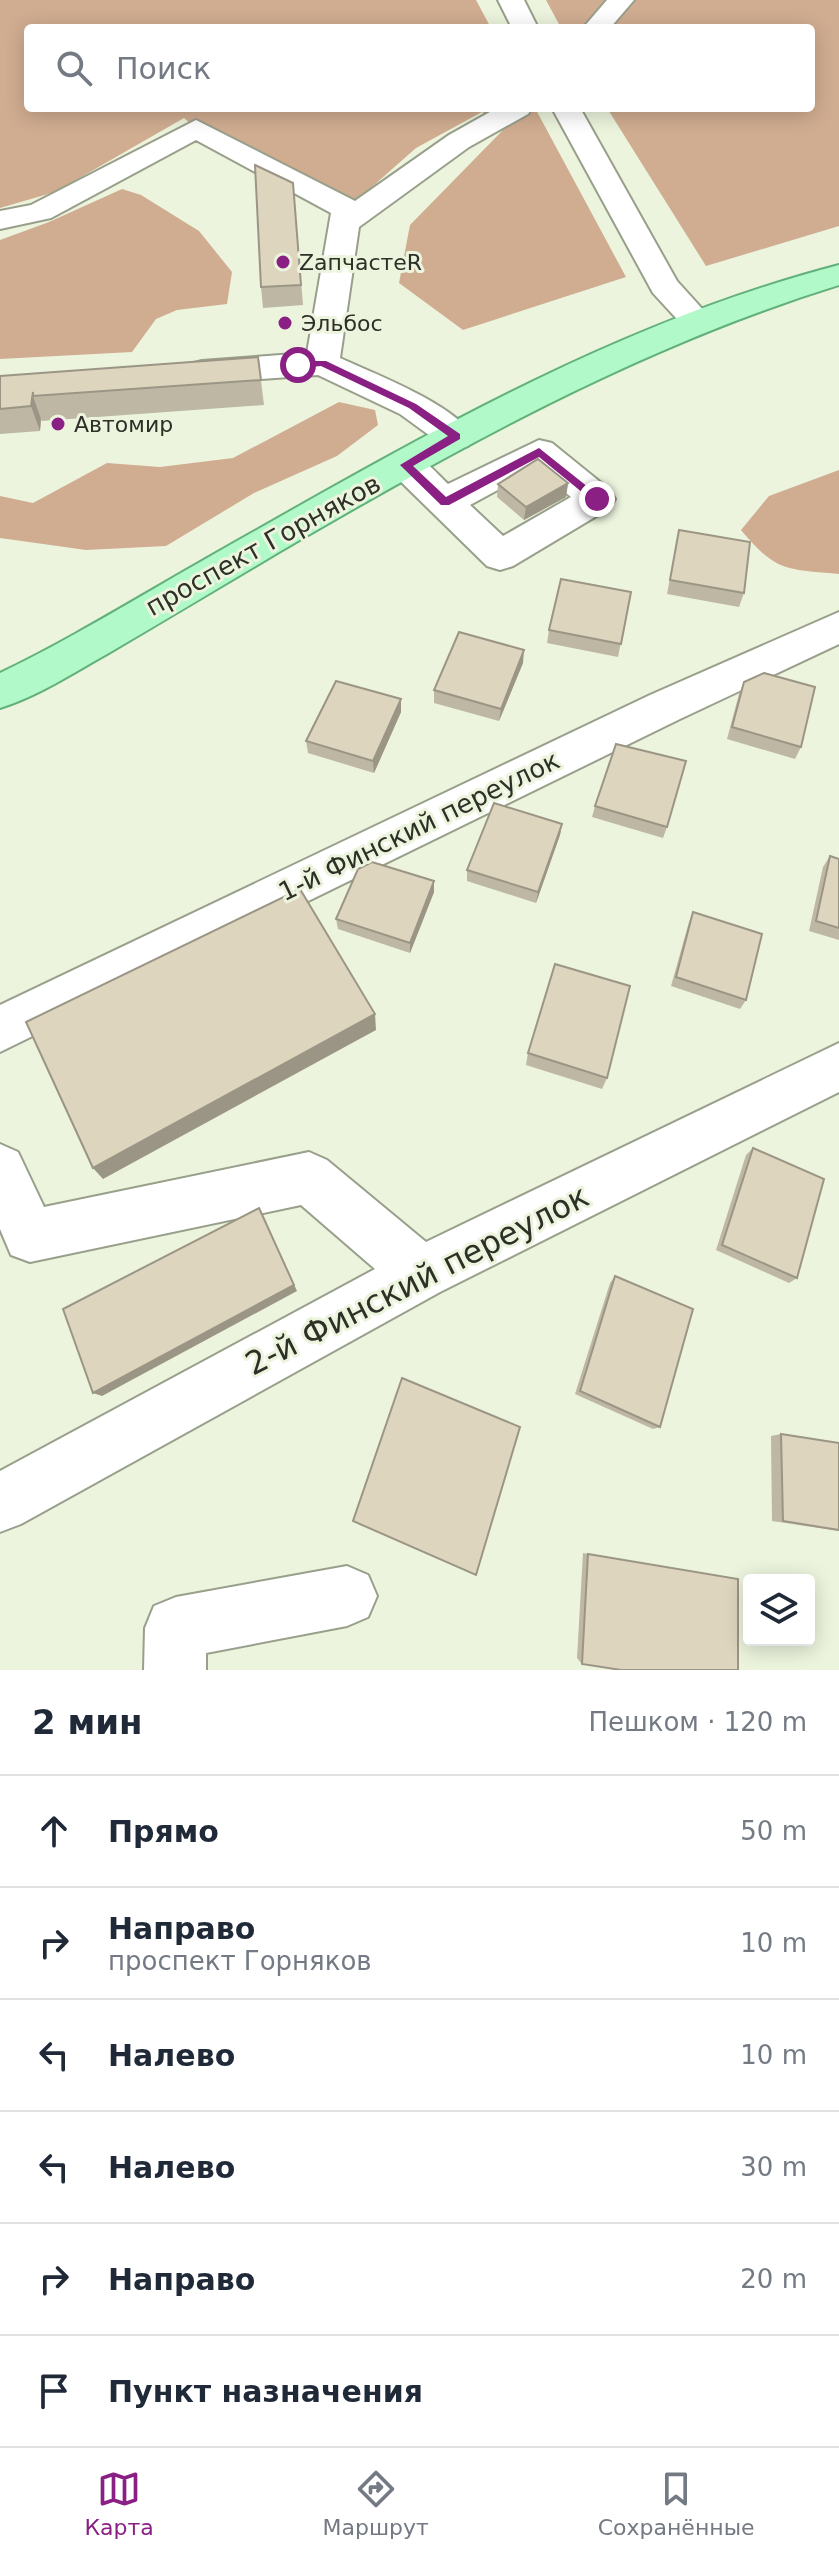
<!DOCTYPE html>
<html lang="ru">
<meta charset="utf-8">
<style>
:root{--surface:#fff;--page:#f2f2f3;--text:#1f2937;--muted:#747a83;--line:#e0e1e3;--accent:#8a1f84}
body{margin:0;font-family:"DejaVu Sans",sans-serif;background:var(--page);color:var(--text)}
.controls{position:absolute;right:24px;bottom:24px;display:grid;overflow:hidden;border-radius:8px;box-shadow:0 4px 20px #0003}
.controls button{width:72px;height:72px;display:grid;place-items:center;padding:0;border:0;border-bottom:2px solid var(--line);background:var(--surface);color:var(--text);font:40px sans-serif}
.stop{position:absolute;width:24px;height:24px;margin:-18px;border:6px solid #8a1f84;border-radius:50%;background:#fff}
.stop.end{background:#8a1f84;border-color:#fff;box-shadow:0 2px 8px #0008}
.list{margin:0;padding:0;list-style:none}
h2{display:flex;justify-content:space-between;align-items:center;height:104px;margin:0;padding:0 32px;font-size:34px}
h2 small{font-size:26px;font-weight:400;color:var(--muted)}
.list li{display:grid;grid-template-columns:52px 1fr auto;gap:24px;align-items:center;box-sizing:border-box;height:112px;padding:0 32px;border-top:2px solid var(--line)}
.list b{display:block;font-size:30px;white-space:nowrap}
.list p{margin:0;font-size:26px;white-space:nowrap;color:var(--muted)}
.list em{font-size:26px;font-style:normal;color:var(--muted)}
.icon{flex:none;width:44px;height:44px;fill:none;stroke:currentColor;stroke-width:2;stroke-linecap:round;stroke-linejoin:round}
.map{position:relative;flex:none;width:839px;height:1670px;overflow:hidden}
.search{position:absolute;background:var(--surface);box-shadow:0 4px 20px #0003;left:24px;right:24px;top:24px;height:88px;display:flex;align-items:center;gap:20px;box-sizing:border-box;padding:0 28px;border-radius:8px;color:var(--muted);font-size:30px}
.sheet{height:776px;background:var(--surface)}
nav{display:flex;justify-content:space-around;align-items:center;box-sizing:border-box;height:112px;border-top:2px solid var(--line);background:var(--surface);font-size:22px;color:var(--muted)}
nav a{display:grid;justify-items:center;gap:4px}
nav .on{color:var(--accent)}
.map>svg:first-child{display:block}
</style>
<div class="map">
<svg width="839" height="1670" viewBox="0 0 839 1670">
<rect width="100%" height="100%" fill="#ecf4dd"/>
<path fill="#d0ad91" d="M0,0H476L491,28H28V108H535L626,277L463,330L399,283L410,225L502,131L482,112L416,148L347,209L216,147L184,118L55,192L0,208Z
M546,0H839V226L706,266L607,108H811V28H561Z
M122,189L141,195L199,231L232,272L227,304L177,310L156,319L132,352L0,359V240L49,222Z
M339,402L375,410L378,425L337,456L254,493L166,546L86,550L0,538V496L33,503L107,463L160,467L233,458Z
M839,470V574C786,569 776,572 741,530L769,496Z"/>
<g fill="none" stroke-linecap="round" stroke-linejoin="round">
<defs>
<path id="minor" d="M498,0H524L538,28H512Z
M607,0H634L610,28H583Z
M497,108H532L528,114L469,147L359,227L340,358C375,374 454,404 474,437L468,446L456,449L444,446L400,414L318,375L202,383L190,380L185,372L190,364L202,361L307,353L331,213L196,140L51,218L0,229V211L31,205L196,120L355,201L449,135Z
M552,108H580L677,281L715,323L711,330L699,334L687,330L653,293Z
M539,440L552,443L610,490L615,499L610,508L513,566L500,570L487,566L393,474L388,465L393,456C419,449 431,468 448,484ZM536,469L571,497L503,536L470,505Z
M839,612V644L680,719L0,1052V1005L650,695Z
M839,1043V1092L440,1292L21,1524L0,1532V1471L375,1269L301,1205L30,1262L11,1255L0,1229V1144L18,1152L44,1207L309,1152L327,1160L426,1242Z
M347,1566L368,1575L377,1596L368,1617L347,1626L206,1653V1670H144L145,1628L154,1606L176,1597Z"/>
<path id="major" d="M839,265V285C639,347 459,447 279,552C222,586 165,620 107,654C73,673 38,696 0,708V673C69,640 135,599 202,561C405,446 611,324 839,265Z"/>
</defs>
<use href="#minor" stroke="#989f8a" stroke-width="4"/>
<use href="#major" stroke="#62b07a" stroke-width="4"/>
<use href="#minor" fill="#fff" fill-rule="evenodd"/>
<use href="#major" fill="#b2f9ca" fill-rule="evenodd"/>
</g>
<path fill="#beb7a3" d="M293,183L303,305L263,308L261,287Z
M258,357L264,405L42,421L41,419L40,431L0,434V376Z
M568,483L566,497L524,520L497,497L498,484Z
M679,530L744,593L739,607L667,594Z
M631,592L618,657L547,643L549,630Z
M523,663L499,721L434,703V690Z
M744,682L801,747L795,759L727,739L739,694Z
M401,712L374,773L308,753L306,741Z
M595,806L667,827L663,838L592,817Z
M562,824L560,835L536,903L467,881V870Z
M830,856L839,859V940L809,931L823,867Z
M434,881V892L410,953L338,929L336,919Z
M693,912L746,1000L740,1009L671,986L689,922Z
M528,1053L607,1078L602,1089L526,1065Z
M753,1148L797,1278L789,1283L716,1250L746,1155Z
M615,1276L660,1427L653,1429L575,1394L610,1283Z
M781,1434L839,1443V1531L772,1521L771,1436Z
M583,1553L728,1577L738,1579L582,1664L577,1658Z"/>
<path fill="#9b9585" d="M33,396L41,419L40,431L31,406Z
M568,483L566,497L524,520L526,507Z
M524,650L523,663L499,721L501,709Z
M401,699V712L374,773L373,761Z
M562,824L560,835L536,903L538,892Z
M434,881V892L410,953V943Z
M375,1014L376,1030L103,1179L93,1168Z
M259,1208L297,1291L102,1396L93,1393Z"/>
<path fill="#ddd5be" stroke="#9b9585" stroke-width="2" d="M255,165L293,183L301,285L261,287Z
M258,357L261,380L33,396V392L31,406L0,409V376Z
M538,459L568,483L526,507L498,484Z
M679,530L750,542L744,593L670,580Z
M561,579L631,592L621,644L549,630Z
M459,632L524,650L501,709L434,690Z
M764,673L815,687L801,747L732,727L744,682Z
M336,681L401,699L373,761L306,741Z
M616,744L686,761L667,827L595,806Z
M494,803L562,824L538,892L467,870Z
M830,856L839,859V928L816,921Z
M372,862L434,881L410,943L336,919L358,869Z
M300,889L375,1014L93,1168L26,1022Z
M693,912L762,934L746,1000L676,977Z
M555,964L630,986L607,1078L528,1053Z
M753,1148L824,1179L797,1278L722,1245Z
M259,1208L294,1285L93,1393L63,1309Z
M615,1276L693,1309L660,1427L580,1391Z
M402,1378L520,1427L476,1575L353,1521Z
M781,1434L839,1443V1530L783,1521Z
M588,1554L738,1579V1670H621L582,1664Z"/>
<path fill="#8a1f84" d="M326,361L416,404L460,434V439L413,466L446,497L539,448L603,499L594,502L539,457L449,505H441L400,465L448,436L409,408L321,366L298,368L293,365L298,361Z"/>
<g fill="#8a1f84" stroke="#ecf4dd" stroke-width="3">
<circle cx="283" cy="262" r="8"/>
<circle cx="285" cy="323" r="8"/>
<circle cx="58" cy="424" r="8"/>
</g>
<g text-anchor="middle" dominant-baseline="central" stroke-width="6" stroke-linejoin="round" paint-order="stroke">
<g font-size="22" fill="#2d3027" stroke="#ecf4dd" text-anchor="start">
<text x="299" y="262">ZапчастеR</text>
<text x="301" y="323">Эльбос</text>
<text x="74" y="424">Автомир</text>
</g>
<g font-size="26" fill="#2d3027" stroke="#ecf4dd">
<text transform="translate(263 545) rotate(-29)">проспект Горняков</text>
<text transform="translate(419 826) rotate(-26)">1-й Финский переулок</text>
</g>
<g font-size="32" fill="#2d3027" stroke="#ecf4dd">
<text transform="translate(417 1280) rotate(-27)">2-й Финский переулок</text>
</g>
</g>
</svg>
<div class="controls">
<button><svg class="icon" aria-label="layers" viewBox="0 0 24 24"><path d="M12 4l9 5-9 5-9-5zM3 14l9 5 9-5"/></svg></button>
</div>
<div class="stop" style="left:298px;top:365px"></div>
<div class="stop end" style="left:597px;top:499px"></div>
<div class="search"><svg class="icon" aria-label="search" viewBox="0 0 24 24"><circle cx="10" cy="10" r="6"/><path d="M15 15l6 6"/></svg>Поиск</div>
</div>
<section class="sheet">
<h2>2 мин<small>Пешком · 120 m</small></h2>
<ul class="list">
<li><svg class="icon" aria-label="ahead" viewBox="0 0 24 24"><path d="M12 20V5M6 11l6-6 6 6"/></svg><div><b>Прямо</b></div><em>50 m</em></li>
<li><svg class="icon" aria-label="right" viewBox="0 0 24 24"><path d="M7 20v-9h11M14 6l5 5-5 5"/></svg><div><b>Направо</b><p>проспект Горняков</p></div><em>10 m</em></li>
<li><svg class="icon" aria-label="left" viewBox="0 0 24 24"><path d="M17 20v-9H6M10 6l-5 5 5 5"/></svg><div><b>Налево</b></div><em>10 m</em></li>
<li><svg class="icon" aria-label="left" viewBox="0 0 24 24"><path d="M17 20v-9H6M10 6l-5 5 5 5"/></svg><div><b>Налево</b></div><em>30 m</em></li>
<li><svg class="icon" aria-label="right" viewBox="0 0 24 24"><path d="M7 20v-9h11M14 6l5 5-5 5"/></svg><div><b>Направо</b></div><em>20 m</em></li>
<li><svg class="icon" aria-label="arrive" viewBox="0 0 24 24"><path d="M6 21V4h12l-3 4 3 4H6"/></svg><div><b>Пункт назначения</b></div></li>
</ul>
</section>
<nav>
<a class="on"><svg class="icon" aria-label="map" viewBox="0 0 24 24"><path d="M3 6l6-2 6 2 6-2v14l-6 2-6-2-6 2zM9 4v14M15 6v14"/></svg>Карта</a>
<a><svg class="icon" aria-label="directions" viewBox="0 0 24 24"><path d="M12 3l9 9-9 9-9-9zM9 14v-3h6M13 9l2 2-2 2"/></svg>Маршрут</a>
<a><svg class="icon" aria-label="saved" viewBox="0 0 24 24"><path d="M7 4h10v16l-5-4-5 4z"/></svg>Сохранённые</a>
</nav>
